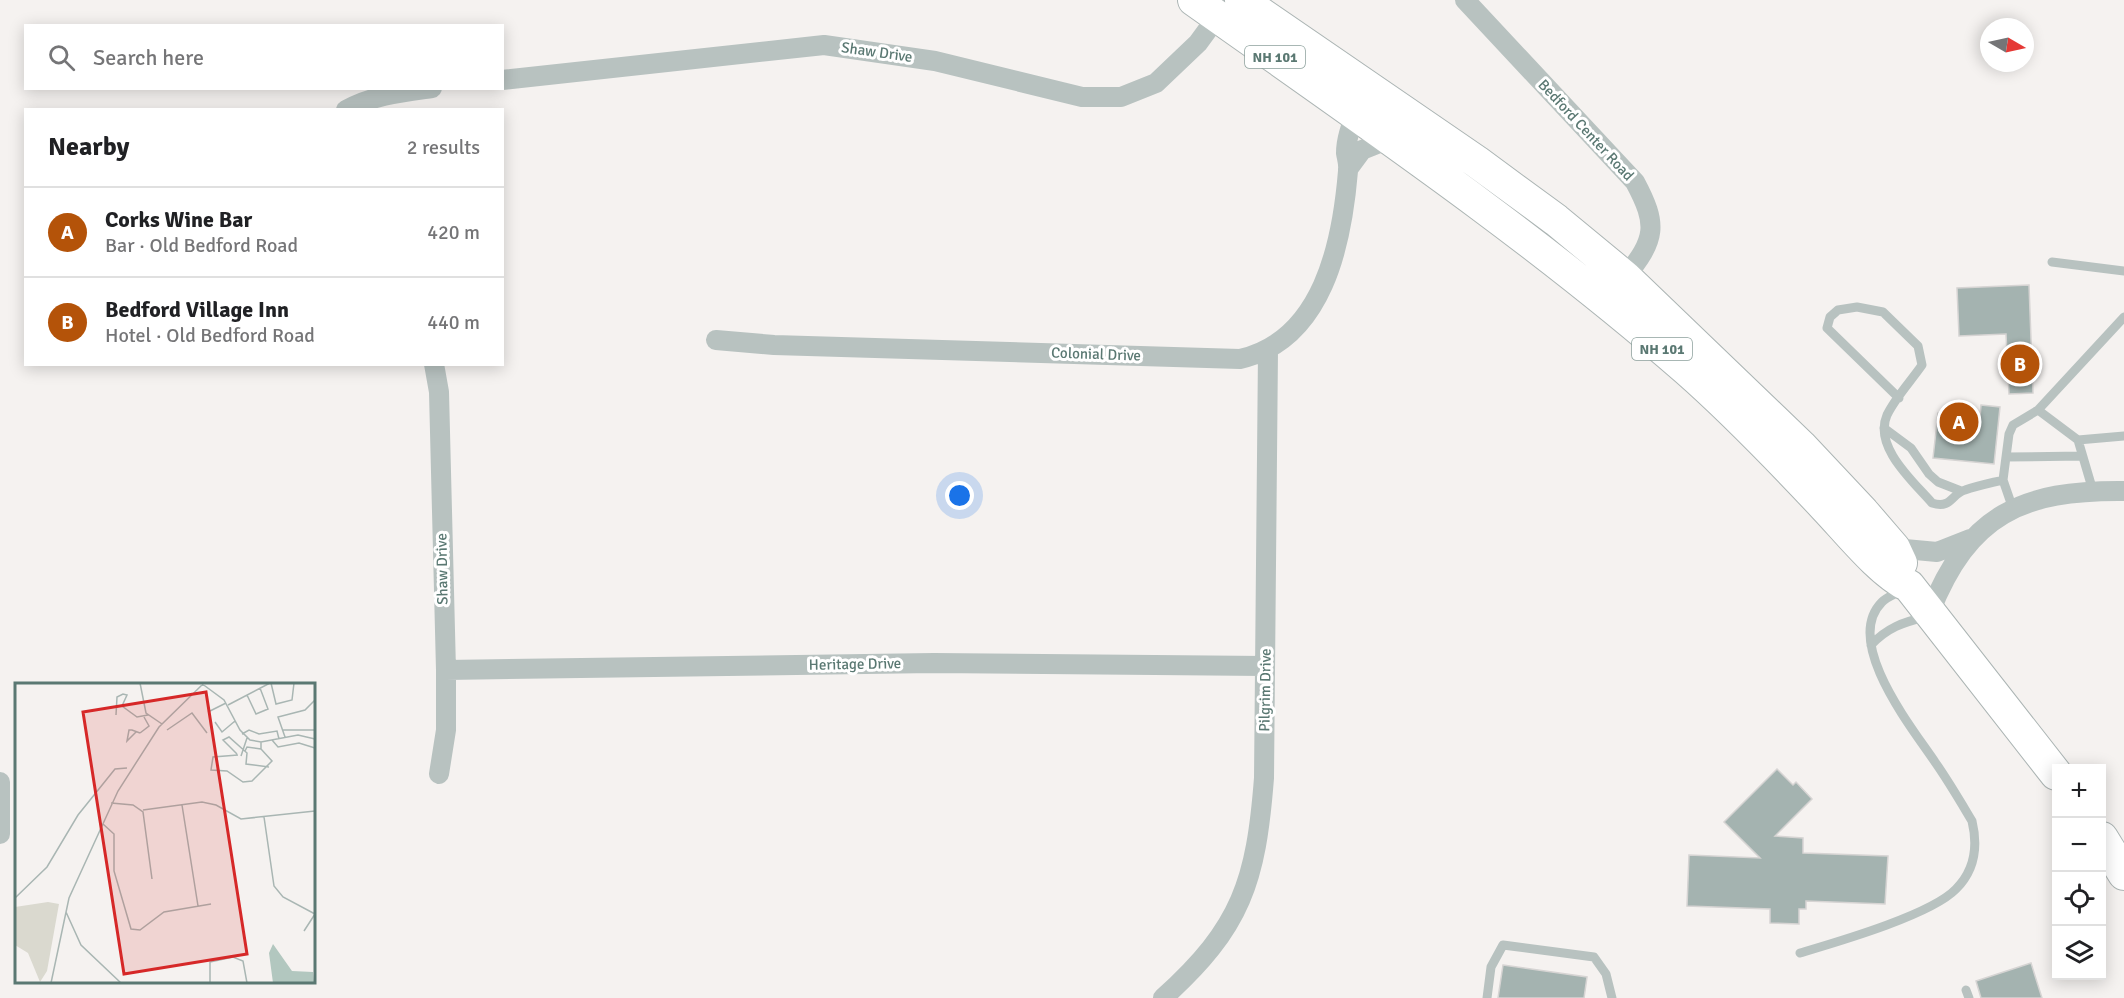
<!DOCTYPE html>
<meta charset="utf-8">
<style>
:root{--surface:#fff;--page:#f2f2f2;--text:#202124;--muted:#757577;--line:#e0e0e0;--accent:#b45309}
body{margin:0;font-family:Signika,sans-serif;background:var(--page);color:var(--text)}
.controls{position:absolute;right:18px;bottom:18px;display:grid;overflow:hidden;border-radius:0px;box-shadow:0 3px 15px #0003}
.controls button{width:54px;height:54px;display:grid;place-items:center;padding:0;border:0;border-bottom:2px solid var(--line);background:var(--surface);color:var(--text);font:30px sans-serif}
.compass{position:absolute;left:1980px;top:18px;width:54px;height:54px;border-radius:50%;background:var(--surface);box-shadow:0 3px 15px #0003;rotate:99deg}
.you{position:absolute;left:960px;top:496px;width:21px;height:21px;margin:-15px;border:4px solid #fff;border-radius:50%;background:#1a73e8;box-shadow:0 0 0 9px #1a73e833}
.badge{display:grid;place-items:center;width:39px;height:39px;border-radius:50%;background:var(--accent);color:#fff;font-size:20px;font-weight:700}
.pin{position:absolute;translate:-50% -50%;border:3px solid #fff;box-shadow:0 2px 6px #0006}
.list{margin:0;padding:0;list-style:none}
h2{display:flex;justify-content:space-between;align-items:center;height:78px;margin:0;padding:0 24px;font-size:26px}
h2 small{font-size:20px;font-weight:400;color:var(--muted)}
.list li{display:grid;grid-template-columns:39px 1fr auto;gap:18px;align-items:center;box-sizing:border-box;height:90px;padding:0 24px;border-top:2px solid var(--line)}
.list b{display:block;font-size:22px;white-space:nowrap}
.list p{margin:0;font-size:20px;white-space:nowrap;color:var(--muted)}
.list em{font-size:20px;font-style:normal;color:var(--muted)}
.icon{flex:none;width:33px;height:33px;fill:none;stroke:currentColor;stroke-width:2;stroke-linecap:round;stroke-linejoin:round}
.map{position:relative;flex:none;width:2124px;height:998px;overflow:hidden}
.search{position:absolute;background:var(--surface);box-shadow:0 3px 15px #0003;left:24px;top:24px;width:480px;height:66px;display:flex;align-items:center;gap:15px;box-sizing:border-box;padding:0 21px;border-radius:0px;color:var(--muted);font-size:22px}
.panel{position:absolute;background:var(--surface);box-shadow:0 3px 15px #0003;left:24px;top:108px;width:480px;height:258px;border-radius:0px}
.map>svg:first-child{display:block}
</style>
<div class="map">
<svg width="2124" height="998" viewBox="0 0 2124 998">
<rect width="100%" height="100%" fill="#f5f2f0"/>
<path fill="#a4b3b0" stroke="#d6d4d3" stroke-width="1.5" d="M2029,285L2033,393L2009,394L2006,334L1959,336L1957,288Z
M1981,405L2000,407L1994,464L1933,458L1938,413L1980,418Z
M1777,769L1793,785L1796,782L1812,799L1775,836L1803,838V853L1888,856L1885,904L1806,901V909H1799V924L1770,923V909L1687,906L1689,855L1760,858L1724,822Z
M2031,963L2042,998H1981L1976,981Z
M1503,965L1587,977L1584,998H1498Z"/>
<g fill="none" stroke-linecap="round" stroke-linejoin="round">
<defs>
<path id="trunk" d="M1194,0C1362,119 1531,234 1686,369C1735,412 1780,459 1825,507C1847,530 1881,573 1909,586L2056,774
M1241,0L1477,162L1556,220L1625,277L1801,446L1863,512L1894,548L1901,563
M2102,838L2124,874"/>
</defs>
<use href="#trunk" stroke="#acb5b4" stroke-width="34"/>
<path stroke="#b8c2c0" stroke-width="9" d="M2052,262L2124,271
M1899,398L1827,328L1830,317L1838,310L1857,307L1883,312L1918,346L1922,365C1911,381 1895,398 1887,415C1873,447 1914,482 1932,503C1952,509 1951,494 1965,490C1977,486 1991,483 2003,480
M2038,410L2078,440L2093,491
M1884,428L1911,448L1929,474L1938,482L1961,491
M2078,440L2124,436
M2006,457L2082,456
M2013,509L2003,480L2009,434L2013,425L2038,410L2124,317
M1871,645C1887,628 1903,622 1926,617
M1800,953C1837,942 1931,915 1956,889C1975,870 1978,846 1972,821C1960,801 1949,782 1935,762C1913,729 1842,642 1882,602C1887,597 1896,594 1902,590
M1966,990L1969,998
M1487,998L1491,967L1503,945L1594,957L1606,974L1612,998"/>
<path stroke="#b8c2c0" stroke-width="20" d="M1465,0L1635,182C1658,225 1656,239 1625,277
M502,80L824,45L935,61L1082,97H1121L1156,83L1198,43L1217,17
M346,110C373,95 403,92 432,88
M1348,169L1362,150L1392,138
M716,340L774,345L1240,359C1323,340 1342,244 1348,171C1349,165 1347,159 1346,153C1346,139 1351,126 1356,113L1365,112
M434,364L439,392L446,670V730L439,774
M1894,548L1937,552L1970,539
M1930,612C1969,514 2022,490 2124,491
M446,670L934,663L1265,666
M0,782V834
M1163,998C1242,927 1256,881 1264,778L1268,350"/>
<use href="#trunk" stroke="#fff" stroke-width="32"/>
</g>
<g text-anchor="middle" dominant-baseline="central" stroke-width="6" stroke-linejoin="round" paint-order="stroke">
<g fill="#fff" stroke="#8ca09c" stroke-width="1.5">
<rect x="1245" y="46" width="60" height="22" rx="4.5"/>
<rect x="1632" y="338" width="60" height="22" rx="4.5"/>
</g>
<g font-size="14" font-weight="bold" fill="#5a7872">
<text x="1275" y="57">NH 101</text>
<text x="1662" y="349">NH 101</text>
</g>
<g font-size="15" fill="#5a7872" stroke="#fff">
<text transform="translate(877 52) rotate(8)">Shaw Drive</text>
<text transform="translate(1586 130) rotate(47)">Bedford Center Road</text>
<text transform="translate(1096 354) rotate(2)">Colonial Drive</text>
<text transform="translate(442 569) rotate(-91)">Shaw Drive</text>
<text transform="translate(855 664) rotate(-1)">Heritage Drive</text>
<text transform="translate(1265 690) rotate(-89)">Pilgrim Drive</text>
</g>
</g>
<g transform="translate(15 683)">
<rect width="300" height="300" fill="#f5f2f0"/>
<path d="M33,219L44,221L32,288L25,299L13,270L0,262V224Z" fill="#dad9cf"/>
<path d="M258,261L277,288L298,289L299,300H258L254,270Z" fill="#b2c7bf"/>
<path fill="none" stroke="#a9b6b3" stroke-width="1.5" d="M125,0L131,30L147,41M186,0L209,17L225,47L235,57L246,59L283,52L300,56M256,0L261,21L277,17L279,0M232,12L241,31L253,26L245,5M213,22L255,0M193,29L211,20M101,32L102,14L108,11L112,12L107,23L122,34L133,32M200,39L207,49L220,38M152,47L177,30L192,50M267,47H300M121,49L112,58L114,47H117L125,50M125,50L134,43L129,34M227,51L234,47L244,51L262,48L264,56M270,54L263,34L290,27L300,17M257,57L263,64L284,60L300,65M230,68L232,64L246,66M222,71L208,57L214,54L232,70L231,81L254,84M223,72L198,74L196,87L212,88L228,99L237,98L257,78L246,66V59M226,73L232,55M96,120L118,122L128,129L137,196M167,122L183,223M128,127L187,119L201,122L226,136L300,128M249,134L259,203L268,214L300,231M88,141L99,151V188L116,246L125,247L149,229L196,221M0,215L32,184L63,132L100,86L112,85M51,229L66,262L106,300M289,248L300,231M36,300L54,215L103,108L144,44L189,0M195,300V279L218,274L228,278L232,300"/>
<path fill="#d62828" fill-opacity="0.15" stroke="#d62828" stroke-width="3" d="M191,9L232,271L109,291L68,29Z"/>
<rect width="300" height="300" fill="none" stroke="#5a7872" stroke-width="3"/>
</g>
</svg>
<div class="controls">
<button>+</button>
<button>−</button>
<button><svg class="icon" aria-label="locate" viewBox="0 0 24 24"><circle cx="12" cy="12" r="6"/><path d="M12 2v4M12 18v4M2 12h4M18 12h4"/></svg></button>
<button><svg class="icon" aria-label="layers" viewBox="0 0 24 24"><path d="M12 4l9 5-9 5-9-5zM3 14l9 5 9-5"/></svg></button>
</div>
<svg class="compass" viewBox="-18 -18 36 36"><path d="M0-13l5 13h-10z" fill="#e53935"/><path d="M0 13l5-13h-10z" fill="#757577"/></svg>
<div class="you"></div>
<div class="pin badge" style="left:1959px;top:422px">A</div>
<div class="pin badge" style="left:2020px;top:364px">B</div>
<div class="search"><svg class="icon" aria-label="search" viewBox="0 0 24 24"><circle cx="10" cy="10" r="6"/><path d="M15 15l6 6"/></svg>Search here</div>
<section class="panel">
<h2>Nearby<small>2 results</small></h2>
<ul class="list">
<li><span class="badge">A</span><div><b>Corks Wine Bar</b><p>Bar · Old Bedford Road</p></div><em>420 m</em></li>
<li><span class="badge">B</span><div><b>Bedford Village Inn</b><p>Hotel · Old Bedford Road</p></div><em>440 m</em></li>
</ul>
</section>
</div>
